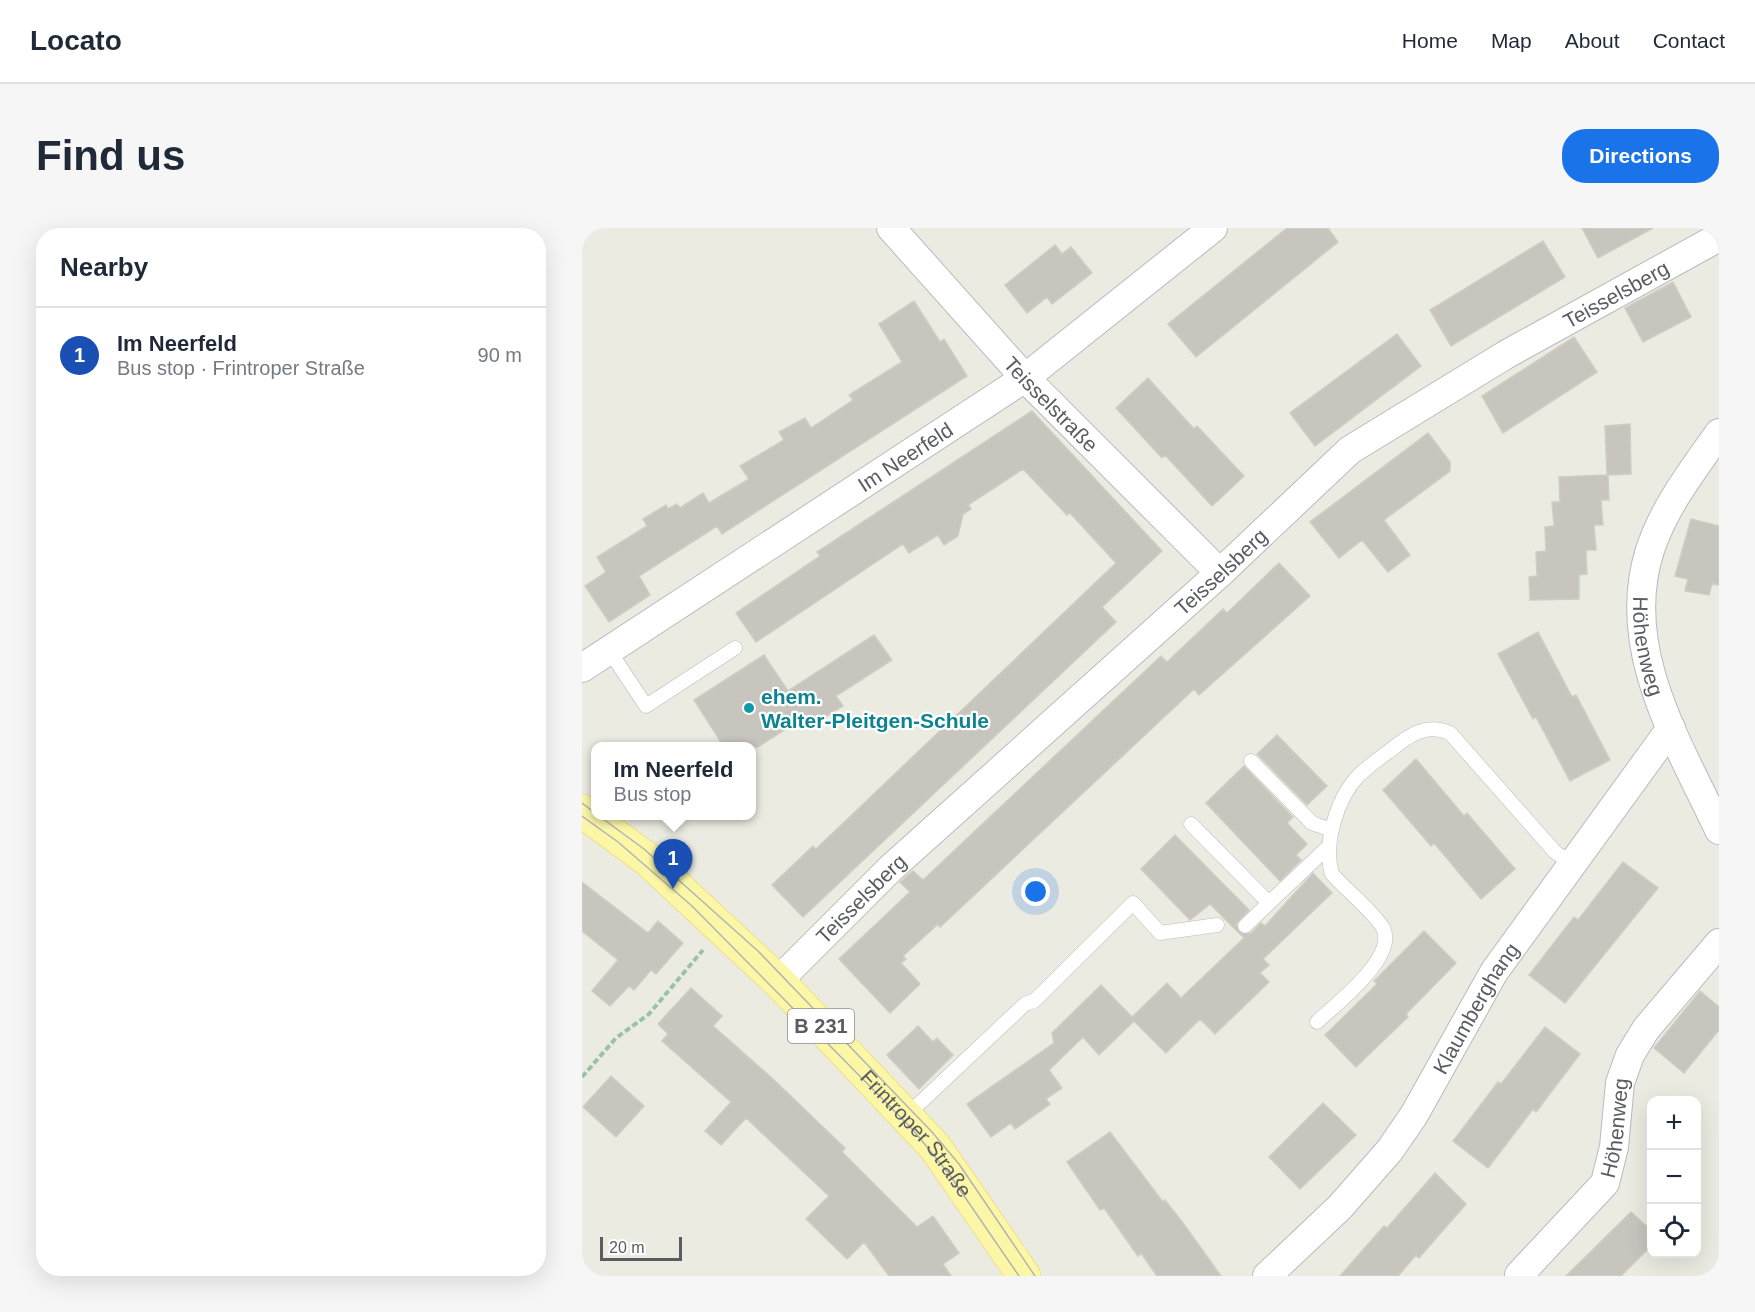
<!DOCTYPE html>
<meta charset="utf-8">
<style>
:root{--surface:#fff;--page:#f6f6f7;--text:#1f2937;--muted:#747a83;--line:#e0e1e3;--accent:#1a73e8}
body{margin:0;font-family:Helvetica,sans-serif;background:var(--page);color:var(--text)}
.controls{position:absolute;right:18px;bottom:18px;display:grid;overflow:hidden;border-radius:12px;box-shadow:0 6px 24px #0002}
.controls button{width:54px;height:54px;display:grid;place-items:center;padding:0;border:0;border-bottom:2px solid var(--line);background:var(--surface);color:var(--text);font:30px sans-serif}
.scale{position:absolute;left:18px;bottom:15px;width:82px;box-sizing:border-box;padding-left:6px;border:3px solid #5a5c62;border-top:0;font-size:16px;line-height:21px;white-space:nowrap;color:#5a5c62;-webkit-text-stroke:4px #fff;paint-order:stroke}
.you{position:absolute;left:454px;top:664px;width:21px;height:21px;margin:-15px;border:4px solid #fff;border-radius:50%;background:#1a73e8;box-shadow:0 0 0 9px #1a73e833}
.badge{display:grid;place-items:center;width:39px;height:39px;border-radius:50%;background:var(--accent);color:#fff;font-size:20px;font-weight:700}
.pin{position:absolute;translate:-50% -50px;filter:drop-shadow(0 2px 3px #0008)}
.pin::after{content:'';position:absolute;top:32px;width:21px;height:18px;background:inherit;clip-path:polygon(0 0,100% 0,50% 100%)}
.popup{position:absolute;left:9px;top:514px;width:165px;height:78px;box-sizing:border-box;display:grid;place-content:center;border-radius:12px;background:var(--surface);filter:drop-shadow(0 2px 4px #0005);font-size:20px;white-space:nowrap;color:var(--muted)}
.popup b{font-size:22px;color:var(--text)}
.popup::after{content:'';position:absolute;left:50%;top:100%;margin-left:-12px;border:12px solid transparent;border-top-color:var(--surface)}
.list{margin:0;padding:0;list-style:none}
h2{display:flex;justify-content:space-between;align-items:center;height:78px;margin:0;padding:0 24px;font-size:26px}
h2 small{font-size:20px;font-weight:400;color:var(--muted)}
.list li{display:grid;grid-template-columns:39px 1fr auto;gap:18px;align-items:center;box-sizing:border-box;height:96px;padding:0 24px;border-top:2px solid var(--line)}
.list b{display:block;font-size:22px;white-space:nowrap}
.list p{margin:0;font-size:20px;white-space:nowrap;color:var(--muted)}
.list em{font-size:20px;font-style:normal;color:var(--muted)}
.icon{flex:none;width:33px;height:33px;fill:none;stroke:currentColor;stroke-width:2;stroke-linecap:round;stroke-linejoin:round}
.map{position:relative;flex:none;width:1137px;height:1048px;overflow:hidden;border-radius:24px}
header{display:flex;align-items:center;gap:36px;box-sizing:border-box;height:84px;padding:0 30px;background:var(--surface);border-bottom:2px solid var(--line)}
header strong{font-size:28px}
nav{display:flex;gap:33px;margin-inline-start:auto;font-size:21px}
.intro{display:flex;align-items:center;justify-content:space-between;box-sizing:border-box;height:144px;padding:0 36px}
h1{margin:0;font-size:42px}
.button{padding:15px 27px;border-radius:24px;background:var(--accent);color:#fff;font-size:21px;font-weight:700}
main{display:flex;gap:36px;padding:0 36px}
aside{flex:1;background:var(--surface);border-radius:24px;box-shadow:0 6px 24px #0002}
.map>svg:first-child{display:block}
</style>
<header>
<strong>Locato</strong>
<nav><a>Home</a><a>Map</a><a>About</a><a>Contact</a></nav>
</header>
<div class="intro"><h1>Find us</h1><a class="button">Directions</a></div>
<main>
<aside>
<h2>Nearby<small></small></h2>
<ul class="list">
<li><span class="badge" style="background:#1a4fb4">1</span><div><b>Im Neerfeld</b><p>Bus stop · Frintroper Straße</p></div><em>90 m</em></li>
</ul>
</aside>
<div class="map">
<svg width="1137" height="1048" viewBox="0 0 1137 1048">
<rect width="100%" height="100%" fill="#ecebe1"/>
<path fill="#c8c5bf" stroke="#d0cdc0" stroke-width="1.5" d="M705,0H746L756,14L614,129L586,96Z
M1000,0H1071L1016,30Z
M961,13L983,49L869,118L848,82Z
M473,17L480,26L489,19L510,45L470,76L465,69L445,85L423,57Z
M1091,54L1109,89L1061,114L1043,80Z
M332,73L358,114L362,111L385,148L140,306L135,298L57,348L68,367L27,394L3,358L24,344L15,329L65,298L61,291L84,277L86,281L95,276L98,280L121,265L127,275L167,251L158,238L202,212L197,204L223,190L229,200L271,172L267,167L320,134L297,96Z
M815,106L839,138L733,218L708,185Z
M992,109L1015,144L921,205L900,168Z
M566,150L612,201L615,198L662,248L630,278L583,227L580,230L534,180Z
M450,183L580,323L520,379L534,394L221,689L190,657L231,618L234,621L534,335L488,285L485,287L441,241L386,277L389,281L381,286L376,308L362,317L356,307L327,325L321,316L174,414L154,385L238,328L235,324Z
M1048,196L1049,246L1026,247L1027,272H1019L1021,297H1012L1014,322H1004L1005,346L997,347V371L948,372L947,349L955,348L954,324L964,323L963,299L972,298L970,274H978L977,249L1025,247L1023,198Z
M846,205L868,234V243L802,292L828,327L806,344L780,312L757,330L728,294Z
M1109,291L1137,298V357L1130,356L1127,367L1103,363L1106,351L1093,348Z
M697,335L728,368L617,467L612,461L358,699L356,696L321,728L324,731L319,735L338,756L308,785L257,731L328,664L318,654L331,643L341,652L579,428L585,434L641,381L645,385Z
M956,404L990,469L994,467L1028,532L988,553L954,489L951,491L916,426Z
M292,407L310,432L254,468L261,478L227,499L221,490L176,519H142L112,472L182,427L206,463Z
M695,507L745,558L725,577L675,526Z
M834,531L882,588L885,585L933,641L899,671L852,615L849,618L801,562Z
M662,538L711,589L705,595L725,616L714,627L719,632L698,653L624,575Z
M593,607L667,682L654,696L660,706L669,705L679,695L683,698L731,645L750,665L681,731L687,737L678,745L687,754L633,806L618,791L584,825L552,793L517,827L501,809L467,842L480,860L464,871L468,876L433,901L429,895L409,909L385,876L472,815L470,805L519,757L550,789L585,755L599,770L662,710L628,676L608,692L559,641Z
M1041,634L1076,660L983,775L947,747L992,689L996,692Z
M0,654L66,705L76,693L101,715L74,746L69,742L52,762L47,758L28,778L10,763L36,732L0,703Z
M842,703L874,735L824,786L826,789L774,839L743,807L795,756L792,753Z
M109,760L140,788L131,798L191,851L263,920L260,924L335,999L351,988L377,1025L361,1036L369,1048H307L282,1014L265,1031L224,991L247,968L164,890L139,917L123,903L149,874L80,813L86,806L76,796Z
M1118,763L1137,779V802L1102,845L1072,820Z
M336,798L351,814L355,810L371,827L337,861L305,827Z
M963,799L998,826L954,884L951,881L906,940L871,913L916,854L919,856Z
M29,848L62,878L34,909L1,879Z
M741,875L774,907L718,961L687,929Z
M528,904L581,974L583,972L601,995L639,1048H575L559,1025L556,1028L522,980L518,982L485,934Z
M853,945L884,976L837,1030L834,1027L816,1048H758L802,998L805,1000Z
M1049,984L1070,1003V1017L1039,1048H984Z"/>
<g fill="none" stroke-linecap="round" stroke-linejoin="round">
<defs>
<path id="service" d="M27,422L64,478L153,420
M669,533L730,595L749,602
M609,596L687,675
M663,698L747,618
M735,794C754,776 816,729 801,700C791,683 764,662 750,646C741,616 755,570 777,547C786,539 796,531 806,524C825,509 842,494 868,505L973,624L992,637
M324,888L443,776L452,773L551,675L578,705L635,697"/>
<g id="minor">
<path id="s1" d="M309,0L443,150L638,345"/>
<path id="s2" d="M1137,205C1111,242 1082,279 1068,322C1036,421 1097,516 1137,602"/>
<path id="s3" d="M0,440L443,150L631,0"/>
<path id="s4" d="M196,753L309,640L638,345L768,222L925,126L1137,9"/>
<path id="s5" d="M937,1047L1023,955L1032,919L1038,855L1048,827L1064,801L1137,715"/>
<path id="s6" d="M685,1048L758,979L808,922L832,887L912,744L1089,500"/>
</g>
<g id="primary">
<path id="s7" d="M0,583L65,631L196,753L353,919L442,1048"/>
</g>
</defs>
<use href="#service" stroke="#b9bac0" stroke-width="15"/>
<use href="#minor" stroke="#b9bac0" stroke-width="30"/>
<use href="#primary" stroke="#ebd35c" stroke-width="34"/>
<path stroke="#98c3a9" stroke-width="4" stroke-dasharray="6 3" stroke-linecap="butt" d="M0,849L34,810L67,786L121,722"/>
<use href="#service" stroke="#fff" stroke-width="14"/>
<use href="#minor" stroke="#fff" stroke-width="28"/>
<use href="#primary" stroke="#fbf7a7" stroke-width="33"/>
<path stroke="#b2b3b3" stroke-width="1.5" d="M0,575L13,585
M0,588L36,614L110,678L332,903L367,946L437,1048
M17,588L62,621L177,724L350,904L377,936L453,1048"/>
</g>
<circle fill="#0f9aa8" stroke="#fff" stroke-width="2" cx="167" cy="480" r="6"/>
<g text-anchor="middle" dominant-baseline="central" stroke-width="4.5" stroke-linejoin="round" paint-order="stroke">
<rect fill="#fff" stroke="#8c8d91" stroke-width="1.5" x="206" y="781" width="66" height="34" rx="4.5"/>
<g font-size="20" font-weight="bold" fill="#5a5c62">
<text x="239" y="798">B 231</text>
</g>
<g font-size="21" fill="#5a5c62" stroke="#fff">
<text stroke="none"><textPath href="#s4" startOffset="1089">Teisselsberg</textPath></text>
<text stroke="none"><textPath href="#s1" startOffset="238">Teisselstraße</textPath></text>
<text stroke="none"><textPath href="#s3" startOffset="386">Im Neerfeld</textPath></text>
<text stroke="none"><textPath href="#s4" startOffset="603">Teisselsberg</textPath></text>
<text stroke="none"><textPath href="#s2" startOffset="234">Höhenweg</textPath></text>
<text stroke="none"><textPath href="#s4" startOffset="117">Teisselsberg</textPath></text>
<text stroke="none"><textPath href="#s6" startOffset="342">Klaumberghang</textPath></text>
<text stroke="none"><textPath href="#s5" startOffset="182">Höhenweg</textPath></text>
<text stroke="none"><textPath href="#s7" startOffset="466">Frintroper Straße</textPath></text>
</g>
<g font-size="21" font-weight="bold" fill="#0d838f" stroke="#fff" text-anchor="start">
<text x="179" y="468">ehem.<tspan x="179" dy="24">Walter-Pleitgen-Schule</tspan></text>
</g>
</g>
</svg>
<div class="controls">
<button>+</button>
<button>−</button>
<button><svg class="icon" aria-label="locate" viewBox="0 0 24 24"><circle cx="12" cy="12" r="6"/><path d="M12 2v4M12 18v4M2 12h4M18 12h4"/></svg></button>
</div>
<div class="scale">20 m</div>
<div class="you"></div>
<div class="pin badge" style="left:91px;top:661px;background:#1a4fb4">1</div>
<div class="popup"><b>Im Neerfeld</b>Bus stop</div>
</div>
</main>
